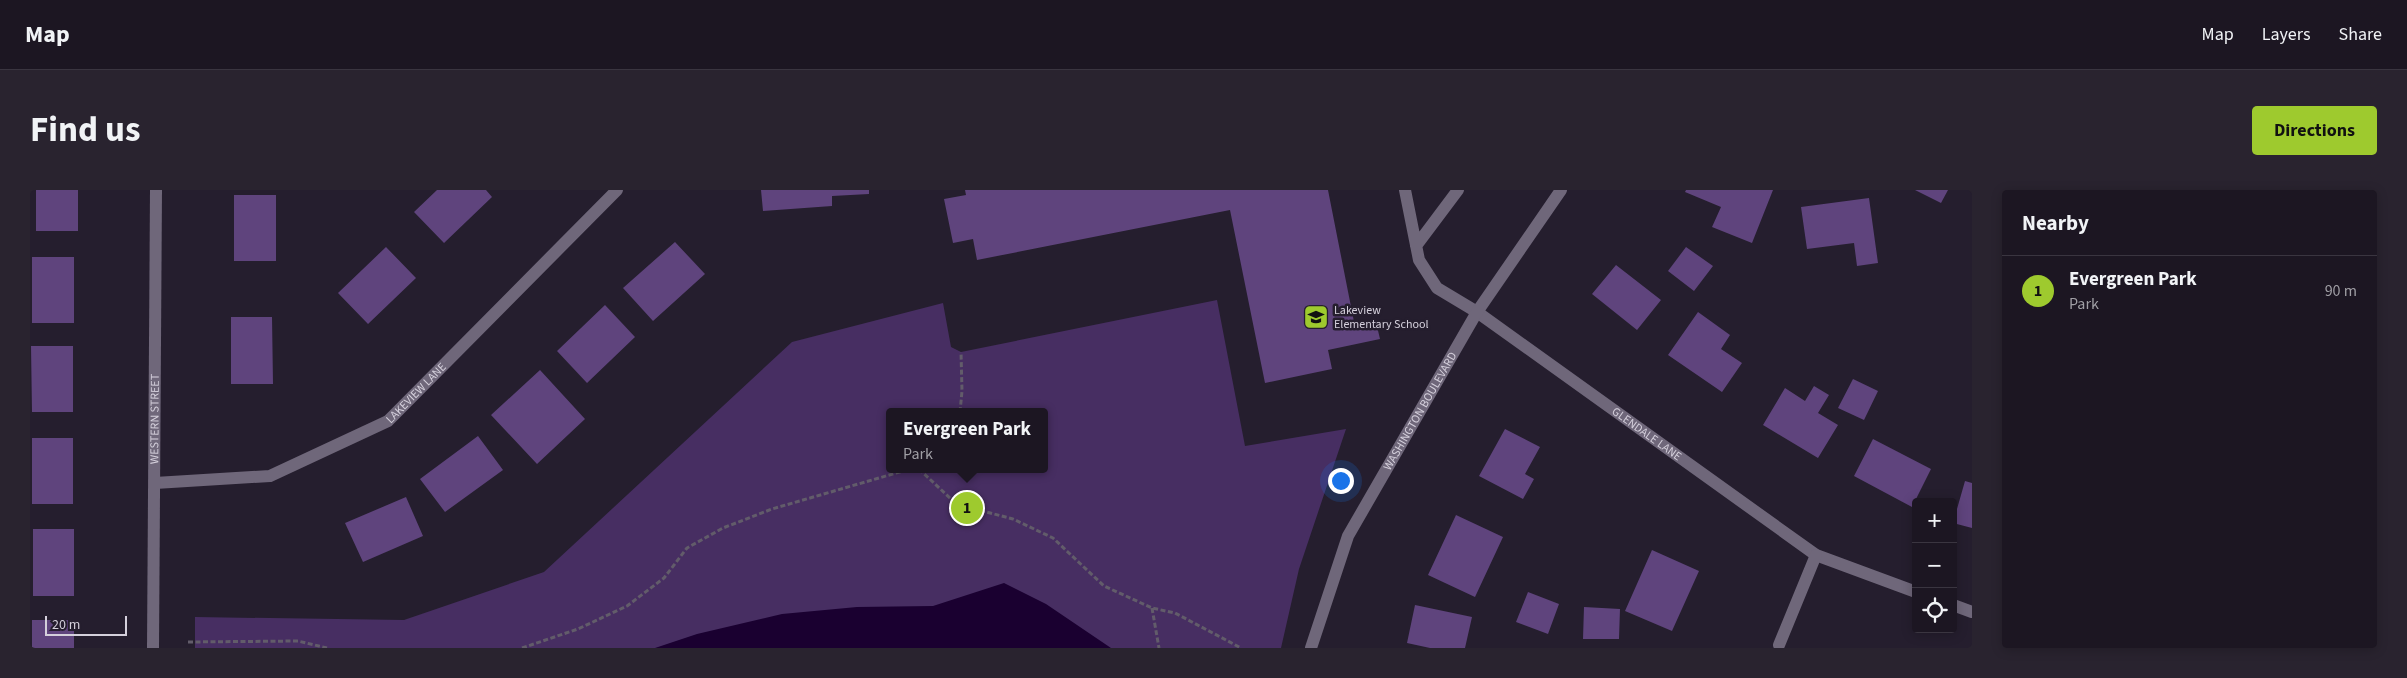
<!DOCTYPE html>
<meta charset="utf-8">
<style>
:root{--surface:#1c1622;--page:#29232f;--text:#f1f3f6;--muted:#a09fa5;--line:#3a3540;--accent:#9eca2e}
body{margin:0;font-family:"Source Sans 3",sans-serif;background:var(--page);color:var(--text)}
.controls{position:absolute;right:15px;bottom:15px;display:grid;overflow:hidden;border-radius:5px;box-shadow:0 2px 12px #0003}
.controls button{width:45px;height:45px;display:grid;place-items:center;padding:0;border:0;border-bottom:1px solid var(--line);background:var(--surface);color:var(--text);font:25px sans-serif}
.scale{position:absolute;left:15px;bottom:12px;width:82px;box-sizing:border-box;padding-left:5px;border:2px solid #d5d0dc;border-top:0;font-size:14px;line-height:18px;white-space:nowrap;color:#d5d0dc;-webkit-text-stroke:4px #251e2e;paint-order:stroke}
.you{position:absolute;left:1310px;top:290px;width:18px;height:18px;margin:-12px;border:4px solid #fff;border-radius:50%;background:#1a73e8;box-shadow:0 0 0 8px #1a73e833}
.badge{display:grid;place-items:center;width:32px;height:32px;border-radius:50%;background:var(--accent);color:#111;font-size:16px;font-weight:700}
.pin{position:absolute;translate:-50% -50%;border:2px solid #fff;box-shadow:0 1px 5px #0006}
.popup{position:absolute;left:856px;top:218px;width:162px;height:65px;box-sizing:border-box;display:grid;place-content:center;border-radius:5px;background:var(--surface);filter:drop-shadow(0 1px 4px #0005);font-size:16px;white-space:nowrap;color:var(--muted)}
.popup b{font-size:19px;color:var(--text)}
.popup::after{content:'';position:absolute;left:50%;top:100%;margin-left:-10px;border:10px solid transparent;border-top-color:var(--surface)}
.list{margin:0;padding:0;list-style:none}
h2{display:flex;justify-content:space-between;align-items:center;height:65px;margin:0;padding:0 20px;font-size:21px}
h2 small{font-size:16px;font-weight:400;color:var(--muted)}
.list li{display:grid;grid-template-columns:32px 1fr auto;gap:15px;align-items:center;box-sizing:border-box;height:70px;padding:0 20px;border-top:1px solid var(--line)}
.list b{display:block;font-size:19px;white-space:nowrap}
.list p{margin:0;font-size:16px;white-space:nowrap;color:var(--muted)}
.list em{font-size:16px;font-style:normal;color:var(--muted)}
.icon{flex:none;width:28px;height:28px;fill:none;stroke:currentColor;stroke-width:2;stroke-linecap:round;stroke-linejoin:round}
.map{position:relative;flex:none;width:1942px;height:458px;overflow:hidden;border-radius:5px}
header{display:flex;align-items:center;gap:30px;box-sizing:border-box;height:70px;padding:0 25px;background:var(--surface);border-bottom:1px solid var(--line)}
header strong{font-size:24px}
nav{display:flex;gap:28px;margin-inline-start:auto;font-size:18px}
.intro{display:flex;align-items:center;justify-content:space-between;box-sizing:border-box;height:120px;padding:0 30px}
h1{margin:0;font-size:35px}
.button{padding:12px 22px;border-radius:5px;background:var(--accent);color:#111;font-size:18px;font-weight:700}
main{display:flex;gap:30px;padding:0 30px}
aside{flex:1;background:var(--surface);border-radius:5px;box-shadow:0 2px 12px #0003}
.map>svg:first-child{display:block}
</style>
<header>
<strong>Map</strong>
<nav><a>Map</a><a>Layers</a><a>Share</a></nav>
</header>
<div class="intro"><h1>Find us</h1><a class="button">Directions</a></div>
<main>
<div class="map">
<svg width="1942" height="458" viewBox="0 0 1942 458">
<rect width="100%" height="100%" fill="#251e2e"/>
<path fill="#472e62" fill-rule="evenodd" d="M1187,110L1215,256L1316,239L1269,379L1251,458H165V427L374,430L514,382L762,152L913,113L921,157L931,162ZM860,222H1014V279H860Z"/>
<path fill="#1a0030" d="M974,393L1016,414L1081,458H625L667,444L752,424L827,417L903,416Z"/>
<path fill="#5f447d" d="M6,0H48V41H6Z
M407,0H456L462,7L414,53L384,22Z
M731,0H839V4L802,6V16L733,21Z
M935,0H1298L1325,137L1346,132L1350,149L1298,160L1302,179L1235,193L1200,20L947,70L943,49L923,53L914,9L936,5Z
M1656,0H1743L1722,53L1682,37L1691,17L1655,2Z
M1885,0H1918L1911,13Z
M204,5H246V71H204Z
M1839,8L1848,73L1827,76L1824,53L1777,59L1771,17Z
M645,52L675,84L623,131L593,98Z
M356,57L386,88L338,134L308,103Z
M1656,57L1683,76L1664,101L1638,81Z
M2,67H44V133H2Z
M1586,75L1631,110L1607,140L1562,104Z
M575,115L605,147L557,193L527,161Z
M1668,122L1700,145L1691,159L1712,173L1692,202L1638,165Z
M201,127H242L243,194H201Z
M1,156H43V222H2Z
M510,180L555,229L507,274L461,225Z
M1823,189L1848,201L1834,230L1808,218Z
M1784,196L1799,205L1788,223L1808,235L1788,268L1733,235L1755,198L1775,211Z
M1475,239L1510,257L1495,284L1504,289L1493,309L1449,286Z
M448,246L473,280L415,322L390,289Z
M2,248H43V314H2Z
M1843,249L1901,279L1882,317L1824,286Z
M1935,291L1942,293V338L1923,333Z
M376,307L393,346L333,372L315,333Z
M1426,325L1473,347L1445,407L1398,385Z
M3,339H44V406H3Z
M1622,360L1669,381L1642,441L1595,421Z
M1498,402L1529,414L1518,444L1486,432Z
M1385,415L1442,427L1435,458H1400L1377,453Z
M1554,417L1590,419L1589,449H1553Z
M2,430H44V458H2Z"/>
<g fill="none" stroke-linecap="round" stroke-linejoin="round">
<path stroke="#625c6a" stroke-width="3" stroke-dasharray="5 2.5" stroke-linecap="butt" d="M930,222L932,201L931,162
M889,279L921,309L945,319L983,329L1023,348L1074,396L1122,418L1145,423L1211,458
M1122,418L1129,458
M158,452L268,451L297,458
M492,458L548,439L597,416L634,388L657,358L693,338L742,319L880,279"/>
<path stroke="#6f677a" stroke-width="12" d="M1375,0L1389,70L1407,98L1447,122
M1386,56L1428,0"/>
<g stroke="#6f677a" stroke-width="12">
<path id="s1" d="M1447,122L1786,365L1886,402"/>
<path id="s2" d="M125,293L240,286L358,231L587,0"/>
<path d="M1923,415L1942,422"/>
<path d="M1749,455L1786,365"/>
<path id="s3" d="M123,458L126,0"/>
<path id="s4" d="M1281,458L1318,346L1447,122L1531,0"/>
</g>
</g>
<defs>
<symbol id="school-square" viewBox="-11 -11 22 22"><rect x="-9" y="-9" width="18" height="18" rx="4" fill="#9eca2e" stroke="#251e2e"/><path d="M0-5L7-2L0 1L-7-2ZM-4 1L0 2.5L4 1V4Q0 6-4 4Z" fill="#111"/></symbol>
</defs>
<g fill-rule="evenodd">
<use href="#school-square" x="1272" y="113" width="28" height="28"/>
</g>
<g text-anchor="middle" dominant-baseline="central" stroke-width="5" stroke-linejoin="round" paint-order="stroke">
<g font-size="12" fill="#d5d0dc" stroke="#251e2e" text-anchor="start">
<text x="1304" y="120">Lakeview<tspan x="1304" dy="14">Elementary School</tspan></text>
</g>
<g font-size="12" fill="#d5d0dc" stroke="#251e2e">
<text stroke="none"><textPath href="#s2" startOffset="285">LAKEVIEW LANE</textPath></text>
<text stroke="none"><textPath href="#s4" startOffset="262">WASHINGTON BOULEVARD</textPath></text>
<text stroke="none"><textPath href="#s3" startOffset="229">WESTERN STREET</textPath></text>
<text stroke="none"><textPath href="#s1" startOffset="209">GLENDALE LANE</textPath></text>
</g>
</g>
</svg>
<div class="controls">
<button>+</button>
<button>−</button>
<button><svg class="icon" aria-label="locate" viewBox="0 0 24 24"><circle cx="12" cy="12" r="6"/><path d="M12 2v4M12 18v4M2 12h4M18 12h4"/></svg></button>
</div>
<div class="scale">20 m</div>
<div class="you"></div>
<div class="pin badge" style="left:937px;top:318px">1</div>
<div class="popup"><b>Evergreen Park</b>Park</div>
</div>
<aside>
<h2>Nearby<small></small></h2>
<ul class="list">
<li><span class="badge">1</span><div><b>Evergreen Park</b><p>Park</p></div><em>90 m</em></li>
</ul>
</aside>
</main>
